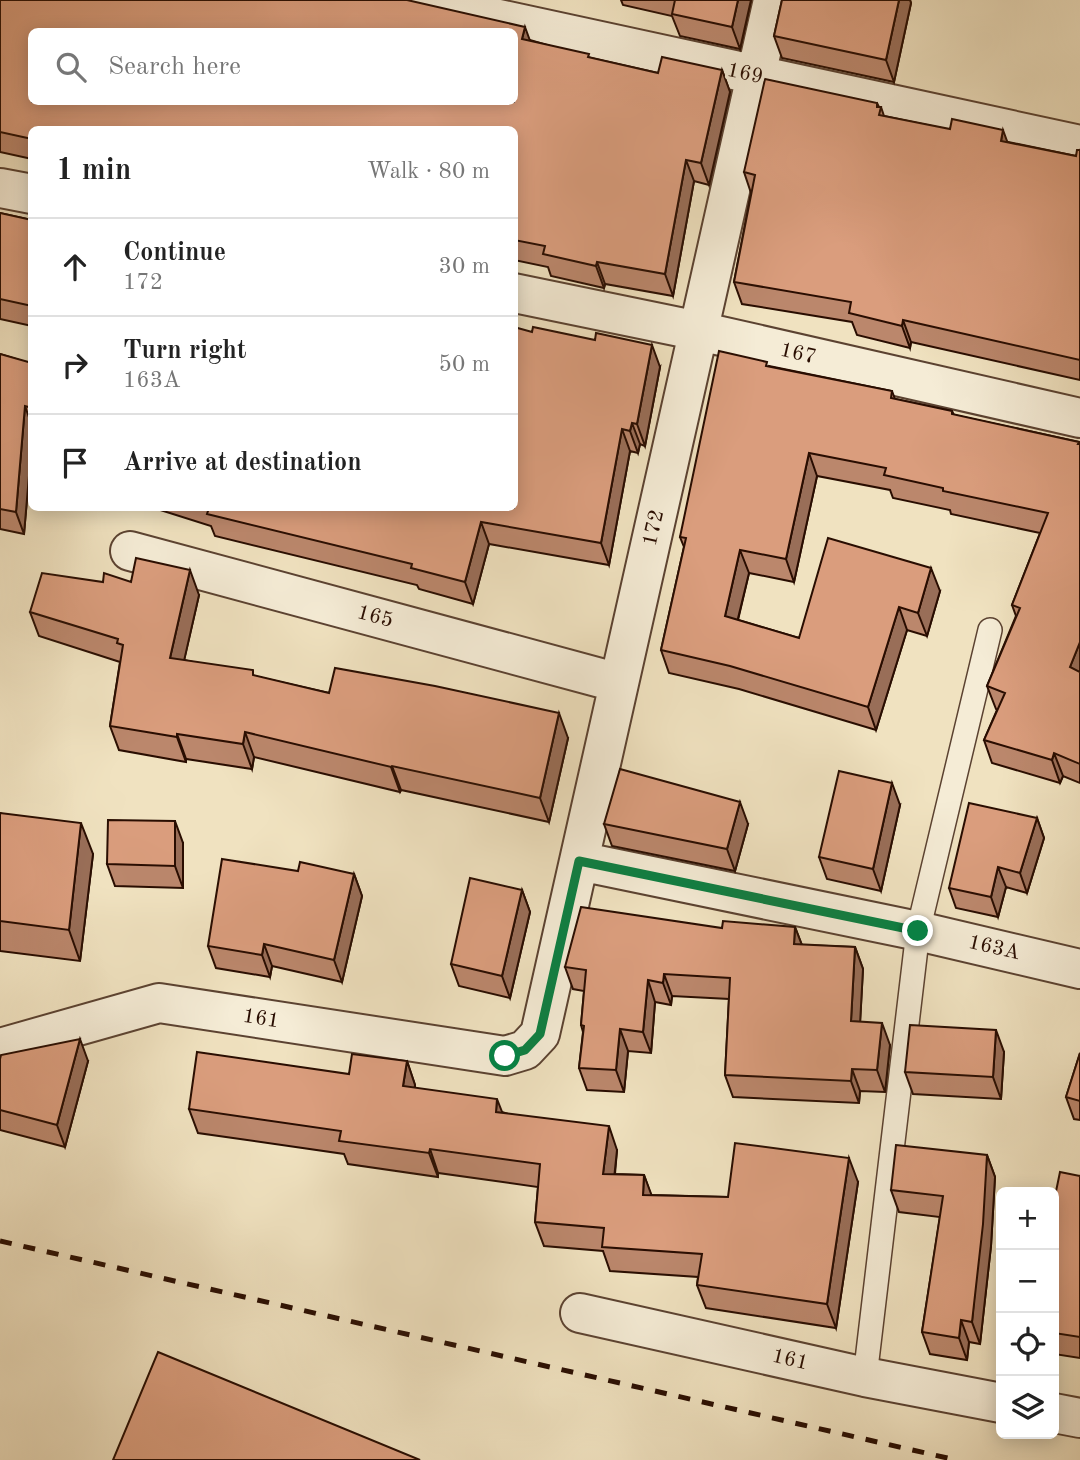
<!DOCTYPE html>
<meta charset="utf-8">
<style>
:root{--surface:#fff;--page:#f6f6f6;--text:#222;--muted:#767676;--line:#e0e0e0}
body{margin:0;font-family:"Old Standard TT",serif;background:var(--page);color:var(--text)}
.controls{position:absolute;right:21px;bottom:21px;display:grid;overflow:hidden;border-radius:10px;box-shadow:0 4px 18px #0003}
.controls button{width:63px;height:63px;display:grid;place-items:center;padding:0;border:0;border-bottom:2px solid var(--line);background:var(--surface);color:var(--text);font:35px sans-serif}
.stop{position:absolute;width:21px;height:21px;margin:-16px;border:5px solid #0b8043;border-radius:50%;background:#fff}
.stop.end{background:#0b8043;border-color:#fff;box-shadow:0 2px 7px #0008}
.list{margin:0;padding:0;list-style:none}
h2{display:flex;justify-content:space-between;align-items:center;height:91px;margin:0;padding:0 28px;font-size:30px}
h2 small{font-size:23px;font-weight:400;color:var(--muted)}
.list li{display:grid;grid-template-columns:46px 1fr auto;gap:21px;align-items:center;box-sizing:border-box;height:98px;padding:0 28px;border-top:2px solid var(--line)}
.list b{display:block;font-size:26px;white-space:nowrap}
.list p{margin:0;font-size:23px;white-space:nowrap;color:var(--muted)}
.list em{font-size:23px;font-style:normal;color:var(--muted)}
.icon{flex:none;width:38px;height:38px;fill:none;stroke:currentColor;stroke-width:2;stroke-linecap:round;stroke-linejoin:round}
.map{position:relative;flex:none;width:1080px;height:1460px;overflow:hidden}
.search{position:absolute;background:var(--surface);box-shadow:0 4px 18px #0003;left:28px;top:28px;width:490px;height:77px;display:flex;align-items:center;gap:18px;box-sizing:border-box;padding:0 24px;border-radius:10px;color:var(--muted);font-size:26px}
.panel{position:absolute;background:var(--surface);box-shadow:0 4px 18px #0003;left:28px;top:126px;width:490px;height:385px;border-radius:10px}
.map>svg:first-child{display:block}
</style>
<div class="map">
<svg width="1080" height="1460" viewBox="0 0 1080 1460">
<rect width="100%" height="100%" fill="#f0e2c0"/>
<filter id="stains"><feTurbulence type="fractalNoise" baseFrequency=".00286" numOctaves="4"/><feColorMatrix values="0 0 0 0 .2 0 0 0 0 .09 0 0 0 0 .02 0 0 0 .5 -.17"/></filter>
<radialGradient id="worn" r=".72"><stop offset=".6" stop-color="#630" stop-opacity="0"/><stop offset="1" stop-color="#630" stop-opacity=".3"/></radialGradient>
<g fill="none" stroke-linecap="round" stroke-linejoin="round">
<defs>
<path id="lane" d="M865,1377L918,931L990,630"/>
<path id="street" d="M411,0L1080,145
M0,188L32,194
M514,293L699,331L1080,418
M130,551L619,683
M579,861L918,931L1080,969
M0,1048L159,1003L505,1056L525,1050L540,1034L773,0
M580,1313L865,1377L1001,1403
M1054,1413L1080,1418"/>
</defs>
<use href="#lane" stroke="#5b4231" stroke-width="26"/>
<use href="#street" stroke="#5b4231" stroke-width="42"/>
<use href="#lane" stroke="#f5ecd6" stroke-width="23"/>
<use href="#street" stroke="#f5ecd6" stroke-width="38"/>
<path stroke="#290d01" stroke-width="5" stroke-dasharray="12 12" stroke-linecap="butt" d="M0,1241L956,1460"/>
</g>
<path fill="#bb876c" stroke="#290d01" stroke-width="2" d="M0,0L530,40L591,58L658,73L722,70L730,92L709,185L694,181L673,296L605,284L604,288L551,276L548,267L514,260V130H32V159L0,152Z
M621,0H751L740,49L680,36L672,16L623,5Z
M782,0H910L911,3L894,82L782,58L774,36Z
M877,103L879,107H881L884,116L1076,156L1080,150V380L911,342L910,348L857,335L852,322L742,304L734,282L751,193L744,172Z
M0,213L32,220V326L0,319Z
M0,354L32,364V441L24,534L0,529Z
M769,366L892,391L895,399L952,411L954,415L1079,442L1080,444V783L1063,776L1060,783L992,763L984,740L997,710L996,709L987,686L1016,616L1012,605L1040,533L951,514L950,510L893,498L890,490L817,476L794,582L749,573L738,620L799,638L940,591L927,636L907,630L876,730L739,689L669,673L661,650L684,547L680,537Z
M660,367L645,446L640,444L638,453L630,451L609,565L489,544L473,604L419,589L417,585L215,536L211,526L154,508H514Z
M103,582H131L199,595L184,660L329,693L568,738L549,822L401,790L400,792L254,757L252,769L186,759V762L119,750L110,726L120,662L39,636L30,612Z
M900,805L881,891L827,879L819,857Z
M0,813L93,854L80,961L0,951Z
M1037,818L1044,838L1027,893L1006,887L998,917L956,908L949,888Z
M604,824H748L735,871L612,846Z
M183,843V888L115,886L107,864Z
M298,871L354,874L362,896L342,982L272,966L270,977L216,968L208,946Z
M522,890L530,912L510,998L459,986L451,964Z
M795,927L802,945L855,947L863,969L860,1022L890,1045L885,1092L860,1091L859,1103L733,1097L725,1075L729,999L672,996L671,1005L655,1002L651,1053L628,1051L624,1092L587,1090L579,1068L583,1032L581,1025L584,991L573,989L565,967L722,928Z
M1004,1052L1001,1099L913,1094L905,1072Z
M1080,1053V1120L1074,1119L1066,1097Z
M0,1059L88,1061L65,1147L0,1130Z
M407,1061L415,1085V1088L502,1112L617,1150L615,1174L644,1175L651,1195L728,1197L858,1182L836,1328L706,1308L697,1285L698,1277L610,1271L603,1251L544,1246L535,1222L538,1187L438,1173V1177L348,1164L344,1154L198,1133L189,1109Z
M987,1155L995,1177L991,1246L980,1344L969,1342L967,1360L930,1354L922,1332L940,1217L899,1212L891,1190Z
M1080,1176V1358L1054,1354V1201Z"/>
<path fill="#996e58" stroke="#290d01" stroke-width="2" d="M738,0H751L740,49L732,27Z
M899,0H910L911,3L894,82L886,60Z
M525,27L533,49L522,39Z
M722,70L730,92L709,185L701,163Z
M1003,130L1011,152L1001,141Z
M686,160L694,181L673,296L665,274Z
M597,262L605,284L604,288L596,266Z
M903,320L911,342L910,348L902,326Z
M652,345L660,367L645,446L637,424Z
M25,406L32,426V441L24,534L16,512Z
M632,423L640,444L638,453L630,431Z
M622,429L630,451L609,565L601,543Z
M809,453L817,476L794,582L786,559Z
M481,522L489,544L473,604L465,582Z
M740,550L749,573L733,639L725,616Z
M931,568L940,591L927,636L918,613Z
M190,570L199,595L179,683L170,658Z
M899,607L907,630L876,730L868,707Z
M1080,642V686L1070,667Z
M559,713L568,738L549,822L540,798Z
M245,732L254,757L252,769L243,744Z
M177,734L186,759V762L177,737Z
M1054,753L1063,776L1060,783L1052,760Z
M392,766L401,790L400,792L391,767Z
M892,783L900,805L881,891L873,869Z
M740,802L748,824L735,871L727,849Z
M1037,818L1044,838L1027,893L1020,873Z
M175,821L183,843V888L175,866Z
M81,823L93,854L80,961L69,930Z
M998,867L1006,887L998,917L991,897Z
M354,874L362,896L342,982L334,960Z
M522,890L530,912L510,998L502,976Z
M795,927L803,948L794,944Z
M264,944L272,966L270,977L262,955Z
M855,947L863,969L859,1043L851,1021Z
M664,974L672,996L671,1005L663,983Z
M648,980L655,1002L651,1053L643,1032Z
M882,1023L890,1045L885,1092L877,1070Z
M620,1029L628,1051L624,1092L616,1070Z
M996,1030L1004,1052L1001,1099L993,1077Z
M80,1039L88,1061L65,1147L57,1125Z
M407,1061L415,1085L411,1110L403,1086Z
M852,1069L860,1091L859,1103L851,1081Z
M497,1099L506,1122L496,1112Z
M609,1126L617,1150L612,1198L603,1174Z
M430,1149L438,1173V1177L429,1153Z
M987,1155L995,1177L991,1246L980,1344L972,1322Z
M849,1158L858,1182L836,1328L827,1304Z
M644,1175L653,1199L643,1195Z
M961,1320L969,1342L967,1360L959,1338Z"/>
<path fill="#da9d7d" stroke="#290d01" stroke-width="2" fill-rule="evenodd" d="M0,0H407L525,27L522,39L589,54L588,57L658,73L662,57L722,70L701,163L686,160L665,274L597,262L596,266L543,254L545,246L514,240V130H32V139L0,132ZM32,32H514V102H32Z
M675,0H738L732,27L672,14Z
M782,0H899L886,60L774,36Z
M765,79L877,103V107H881L879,115L950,129L952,119L1003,130L1001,141L1076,156L1077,150H1080V360L903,320L902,326L849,313L851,302L734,282L755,175L744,172Z
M0,213L32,220V306L0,299Z
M514,327L532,332L533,327L595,340L596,333L652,345L637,424L632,423L630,431L622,429L601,543L481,522L465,582L411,568L412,564L207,514L209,508H514Z
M719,351L767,362L766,366L892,391L891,398L952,411V414L1079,442L1078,444H1080V642L1070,667L1080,672V764L1054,753L1052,760L984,740L1005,693L987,686L1020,608L1012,605L1048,513L943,491V488L884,475L886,468L809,453L786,559L740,550L725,616L799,638L828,538L931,568L918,613L899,607L868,707L730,666L661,650L686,538L680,537Z
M0,354L32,363V408L25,406L16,512L0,509Z
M136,558L190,570L170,658L253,670V675L329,693L335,668L435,686L559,713L540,798L392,766L391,767L245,732L243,744L177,734V737L110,726L123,645L117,643L118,639L30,612L42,573L103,582L104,573L131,582Z
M620,769L740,802L727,849L604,824Z
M839,771L892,783L873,869L819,857Z
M969,803L1037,818L1020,873L998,867L991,897L949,888Z
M0,813L81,823L69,930L0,921Z
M108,820L175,821V866L107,864Z
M222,859L298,871L300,862L354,874L334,960L264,944L262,955L208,946Z
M470,878L522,890L502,976L451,964Z
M581,907L722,928L723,921L795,927L794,944L855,947L851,1021L882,1023L877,1070L852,1069L851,1081L725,1075L730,978L664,974L663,983L648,980L643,1032L620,1029L616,1070L579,1068L584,1026L581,1025L586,970L565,967Z
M910,1025L996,1030L993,1077L905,1072Z
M80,1039L57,1125L0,1110V1059L1,1055Z
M197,1052L349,1074L352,1054L407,1061L403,1086L497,1099L496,1112L609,1126L603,1174L644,1175L643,1195L728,1197L735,1143L849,1158L827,1304L697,1285L702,1254L602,1247L604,1228L535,1222L540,1164L430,1149L429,1153L339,1141L341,1131L189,1109Z
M1080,1053V1101L1066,1097Z
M896,1145L987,1155L983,1224L972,1322L961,1320L959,1338L922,1332L943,1196L891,1190Z
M1060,1172L1080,1176V1337L1054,1333V1201Z
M158,1352L420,1460H113Z"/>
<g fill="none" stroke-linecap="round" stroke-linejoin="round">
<path stroke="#0b8043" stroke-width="9" d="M505,1056L525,1050L540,1034L579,861L918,931"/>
</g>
<g text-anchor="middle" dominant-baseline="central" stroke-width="7" stroke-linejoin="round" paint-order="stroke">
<g font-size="21" fill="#290d01" stroke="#f5ecd6">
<text transform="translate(745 74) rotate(12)">169</text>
<text transform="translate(798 354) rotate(13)">167</text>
<text transform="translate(654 528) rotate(-77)">172</text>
<text transform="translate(375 617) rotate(15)">165</text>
<text transform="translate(994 948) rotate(13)">163A</text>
<text transform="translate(261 1019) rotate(9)">161</text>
<text transform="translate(790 1360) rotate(13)">161</text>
</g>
</g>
<rect width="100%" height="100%" filter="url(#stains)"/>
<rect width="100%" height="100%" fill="url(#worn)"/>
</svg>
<div class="controls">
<button>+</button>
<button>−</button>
<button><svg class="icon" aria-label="locate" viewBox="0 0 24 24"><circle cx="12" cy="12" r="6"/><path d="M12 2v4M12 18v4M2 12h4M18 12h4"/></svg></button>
<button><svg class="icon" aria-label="layers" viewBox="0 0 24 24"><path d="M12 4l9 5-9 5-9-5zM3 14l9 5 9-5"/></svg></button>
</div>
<div class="stop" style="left:505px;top:1056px"></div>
<div class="stop end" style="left:918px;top:931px"></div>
<div class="search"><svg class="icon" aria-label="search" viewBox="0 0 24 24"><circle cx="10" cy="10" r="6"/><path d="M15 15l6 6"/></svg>Search here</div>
<section class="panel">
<h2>1 min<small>Walk · 80 m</small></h2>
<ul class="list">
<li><svg class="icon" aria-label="ahead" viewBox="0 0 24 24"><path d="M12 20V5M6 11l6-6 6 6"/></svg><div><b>Continue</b><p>172</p></div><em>30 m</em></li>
<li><svg class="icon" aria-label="right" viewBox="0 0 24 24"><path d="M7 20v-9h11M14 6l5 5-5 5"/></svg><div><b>Turn right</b><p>163A</p></div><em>50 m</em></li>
<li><svg class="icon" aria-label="arrive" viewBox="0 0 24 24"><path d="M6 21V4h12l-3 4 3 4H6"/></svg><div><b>Arrive at destination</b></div></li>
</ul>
</section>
</div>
